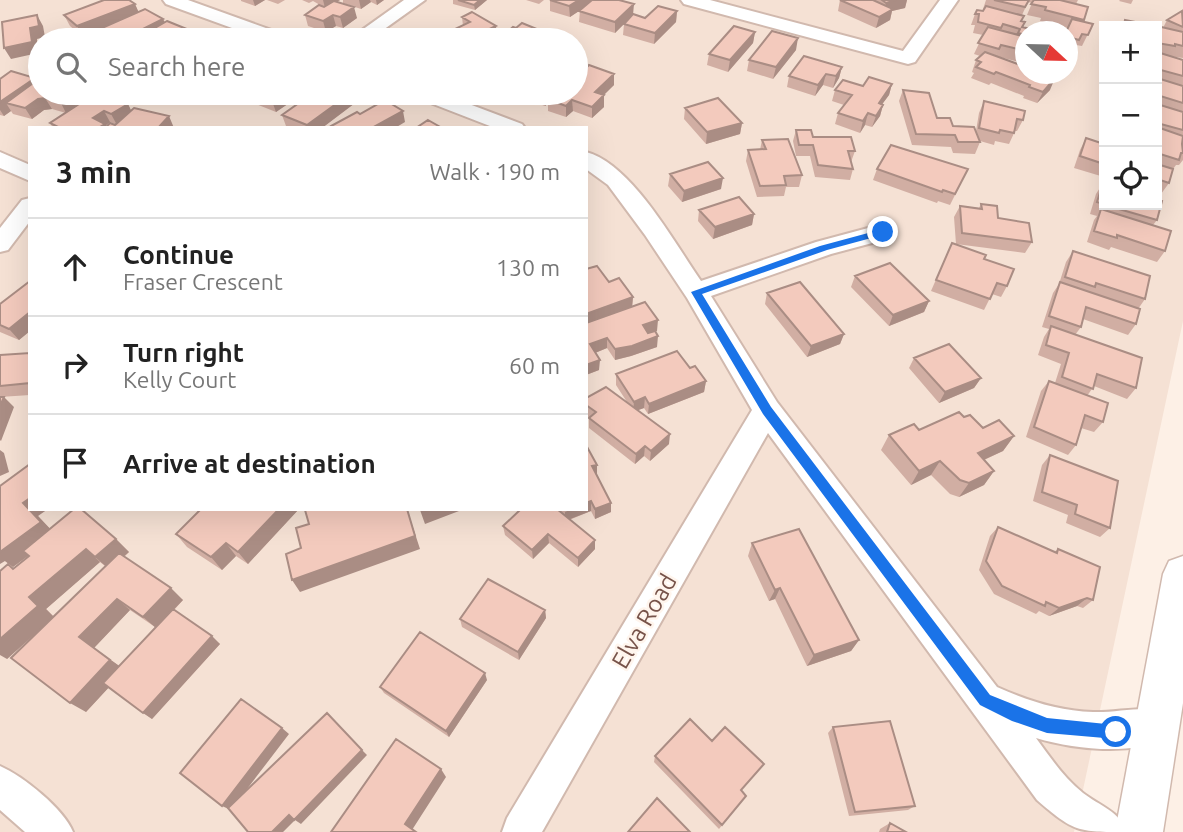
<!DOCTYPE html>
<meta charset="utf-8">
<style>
:root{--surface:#fff;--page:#f6f6f6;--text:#222;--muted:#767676;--line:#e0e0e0}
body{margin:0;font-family:Ubuntu,sans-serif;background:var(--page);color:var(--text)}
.controls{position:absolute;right:21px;top:21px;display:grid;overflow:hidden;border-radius:0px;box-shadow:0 7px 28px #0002}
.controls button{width:63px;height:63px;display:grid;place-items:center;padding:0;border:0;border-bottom:2px solid var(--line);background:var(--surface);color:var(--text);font:35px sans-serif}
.compass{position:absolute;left:1015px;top:21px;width:63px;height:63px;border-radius:50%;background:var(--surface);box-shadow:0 7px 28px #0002;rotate:112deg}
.stop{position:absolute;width:21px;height:21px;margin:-16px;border:5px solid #1a73e8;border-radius:50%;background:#fff}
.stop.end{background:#1a73e8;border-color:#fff;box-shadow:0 2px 7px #0008}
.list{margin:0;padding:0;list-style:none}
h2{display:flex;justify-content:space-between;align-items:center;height:91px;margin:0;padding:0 28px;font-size:30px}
h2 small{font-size:23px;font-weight:400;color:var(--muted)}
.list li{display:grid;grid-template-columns:46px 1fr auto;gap:21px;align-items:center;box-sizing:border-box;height:98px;padding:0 28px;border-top:2px solid var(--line)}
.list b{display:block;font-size:26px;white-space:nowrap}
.list p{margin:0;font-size:23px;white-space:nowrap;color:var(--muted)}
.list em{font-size:23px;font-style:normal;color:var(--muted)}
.icon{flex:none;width:38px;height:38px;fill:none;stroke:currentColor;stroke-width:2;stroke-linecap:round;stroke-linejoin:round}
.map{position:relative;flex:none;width:1183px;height:832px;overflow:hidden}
.search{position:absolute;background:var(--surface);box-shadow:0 7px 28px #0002;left:28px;top:28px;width:560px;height:77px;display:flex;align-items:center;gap:18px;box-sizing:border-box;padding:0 24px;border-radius:38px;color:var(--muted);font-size:26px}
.panel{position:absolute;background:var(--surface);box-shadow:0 7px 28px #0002;left:28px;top:126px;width:560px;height:385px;border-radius:0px}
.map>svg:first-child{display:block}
</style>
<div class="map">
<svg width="1183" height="832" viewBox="0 0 1183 832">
<rect width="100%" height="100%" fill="#fdf0e6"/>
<path fill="#f5e1d4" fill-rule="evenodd" d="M0,0H1183V321L1074,832H0ZM1104,26H1157V205H1104ZM1026,32H1068V74H1026ZM40,40H576V93H40ZM30,128H586V509H30Z"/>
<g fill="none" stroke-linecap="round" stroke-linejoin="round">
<defs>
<path id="minor" d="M163,0H188L288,36L290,40H265L166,4Z
M404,0H425L369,40H348Z
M681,0H710L903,51L940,0H958L915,62L908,64L684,4Z
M412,93H440L522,124L525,128H495L415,97Z
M0,152L30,165V181L0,168Z
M586,152C632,164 675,244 701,281L816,242L883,224L891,226L895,232L891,238L831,254L711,296L777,402L997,687C1028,701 1059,711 1093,712C1118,713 1147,704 1170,713L1175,726L1170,739C1129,755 1077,750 1036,738C1050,757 1064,778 1083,793C1100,806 1119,811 1127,832C1077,832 1074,832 1037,800L768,433L542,832H502L507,818L752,410L687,298L645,235L608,185L586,169Z
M30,198V221L8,250L0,252V228L22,200Z
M0,766C23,776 64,809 73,832H25L0,810Z"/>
<path id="tertiary" d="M1183,556V703L1163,832H1115L1163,574L1169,561Z"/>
</defs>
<use href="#minor" stroke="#d1b9ae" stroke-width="4"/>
<use href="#tertiary" stroke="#d1b9ae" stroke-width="3"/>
<use href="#minor" fill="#fff" fill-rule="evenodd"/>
<use href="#tertiary" fill="#fff" fill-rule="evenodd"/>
</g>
<path fill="#d1aea3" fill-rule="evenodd" d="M241,0H265L255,6L241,1Z
M267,0H285L278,4Z
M302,0H340L337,2L357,18L343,28L336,26L326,32L308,26L305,15L320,5L313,1L309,3Z
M343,0H384L377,5L371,2L361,9L343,3Z
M453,0H487L475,10L453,4Z
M526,0H544L539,4Z
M550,0L633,14L645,18L677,11L676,22L654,44L623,35L624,24L615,33L579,22L580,10L570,17L550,11Z
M840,0H907L905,8L892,11L890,20L876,28L838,11Z
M986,0H1078L1076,4L1088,7L1083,21L1093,24L1082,46L1076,45L1073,51L1068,50L1067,30L1068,28L1040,21L1041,18L1027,15L1032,3L1028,2L1022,15V22L1026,32V64L996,56L1050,90L1037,103L1023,98L1024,96L991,83L989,85L971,78L974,73L972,72L976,60L980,56L974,54L983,35L973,33L975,25H971L975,14L983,11L984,10L983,9Z
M1120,0H1133L1131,4L1119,1Z
M135,4L138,12L163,19L165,22L197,40H152L151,38L148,40H149H100L96,32L83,37L70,26L64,15Z
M1183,11V58L1169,56L1183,60V143L1182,144L1183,145V160L1179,165H1176L1173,169L1169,183L1161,194L1157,193V26L1163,28L1167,20Z
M462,17L497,37L490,40H434V39L463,26Z
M755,32L753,43L728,72L707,65L709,54Z
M796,50L773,79L747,71L749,60Z
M842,67L839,78L833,88L823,85L815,96L787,87L789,76Z
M614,74V85L603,95L604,107L592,118L573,111L566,117L548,111V103L545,106L510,94V93H576Z
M35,78L40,93H80L84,99L70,110L128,104L131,110L175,127L53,128L50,123L66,113L52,109L44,110L32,119L13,114L11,111L4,116L0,115V79ZM110,122L115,124L106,127V125Z
M892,84L889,95L882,104L883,105L880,116L872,127L865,125L860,133L835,124L838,113L844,105L832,101L835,90L863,86Z
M903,90L937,118L953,126L976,131L979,113L984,101L1023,120L1017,131H1015L1009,144L995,141L994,145L980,141V142L975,154L953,153L951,147L912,145L899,101Z
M204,93H241L223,104L205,94Z
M245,93H304L276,112L248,101Z
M313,93H362L363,97L322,128H289L286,126L282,115Z
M685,108L742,123L740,134L706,144L684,119Z
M796,130L813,137L855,151L851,162L853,169L850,180L815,177L810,156H796L793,141Z
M1086,138L1104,144V177L1074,168L1080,150Z
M762,140L802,175L799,187H786L784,196L757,197L746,161L748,150H760Z
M877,169H968L950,205L938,201L937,203L873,180Z
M670,174L721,189L682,202L668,186Z
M1103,183L1157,220L1153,225L1165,251L1157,262L1111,247L1109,250L1087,242L1094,220L1097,216L1090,214L1096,194Z
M981,204L998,218L1032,242L1025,253L956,244L954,217L960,206L979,208Z
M699,210L754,214L752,225L713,239L698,221Z
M952,243L1007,286L1001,297L992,294L984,310L931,291Z
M1073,251L1145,299L1138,309L1136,324L1128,335L1083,319L1081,327L1075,335L1136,388L1127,399L1094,386L1087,396L1103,422L1094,432L1081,428L1076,445L1068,455L1026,437L1041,391L1049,381L1055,383L1061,364L1038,355L1044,337L1049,329L1042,327L1053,293L1059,284L1066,262Z
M586,269L633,297L632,307L657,331H655L657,347L631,356L615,360L607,348L595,353L599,370L586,375Z
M855,276L929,301L924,312L889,326L851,287Z
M30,281V331L19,340L0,332V304Z
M767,293L844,334L840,344L807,357L765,304Z
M30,353V395L0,397V355Z
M914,358L981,378L974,388L939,403L909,368Z
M690,368L706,381L704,392L648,414L644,408L638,410L669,444L650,461L644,456L635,464L589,428V418L586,415V398L627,402L616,385V374Z
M964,417L983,428L1014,436L1003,451L984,460L994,471L984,485L959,497L950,494L931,475L911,485L881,450L889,435L919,430Z
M1050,455L1110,528L1100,537L1066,523L1068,515L1033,501L1042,465Z
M597,465L596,475L611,503V512L595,519L591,511L569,520L595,540V549L578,567L549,543L533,559L505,535L503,526L560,512L559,509H586Z
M201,509H299L248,564L236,556L222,570L187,547L176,534Z
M38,516L50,529L116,539L129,552L124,557L183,600L174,610L220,644L152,719L109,687L86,712L45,625L7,659L14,569L28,556L13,567L5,561ZM100,562L105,566L54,617L46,609ZM130,610L155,627L119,666L94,648Z
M998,527L1054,552L1058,549L1093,600L1083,608L1077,606L1049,616L1039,611L1036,614L994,594L979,570L990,536Z
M752,543L859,640L851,651L807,666L775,599L769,601L748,556Z
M545,610L546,618L519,660L462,627L460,619Z
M487,680L449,737L384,693L380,687Z
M833,727L915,806L908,810L849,816L828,733Z
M712,741L741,791L746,796L719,829L654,762L655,756Z
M890,823L906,832H879L880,829Z"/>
<path fill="#aa8d84" d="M253,0H265L255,6Z
M323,0H340L325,8Z
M359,0H370L371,2L361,9Z
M376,0H384L377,5Z
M480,0H487L475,10L474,5Z
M579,0H596L570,17L569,6Z
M896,0H907L905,8L892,11L890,20L876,28L879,17L883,14L886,3Z
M135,4L140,15L83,37L77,26Z
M634,4L633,15L615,33V22Z
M354,7L357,18L343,28L340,17Z
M677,11L676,22L654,44L655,33Z
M37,15L43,26L45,37L37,39L38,53L11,59L4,48L30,28Z
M333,15L336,26L326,32L323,21Z
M163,19L168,30L148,32L151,38L147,40H141L137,32Z
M496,26L497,37L490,40H466Z
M134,30L139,40H112Z
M194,32L197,40H180Z
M755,32L753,43L728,72L730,60Z
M549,34V40H541Z
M798,38L796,50L773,79L776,67Z
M842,67L839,78L833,88L836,76Z
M614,74V85L595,104V92Z
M826,74L823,85L815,96L818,85Z
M35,78L40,87L6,103L11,111L4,116L0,110V102Z
M1055,78L1050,90L1037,103L1043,92Z
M892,84L889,95L875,114L879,103Z
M71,93H80L84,99L66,113L60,101Z
M219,93H241L223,104Z
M284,93H304L276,112L272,101Z
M351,93H362L363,97L322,128H308L307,125Z
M546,93H554L547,99L548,103L545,106L544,94Z
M604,95V107L592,118V107Z
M45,98L52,109L44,110L32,119L25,108L38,99Z
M572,100L573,111L566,117V106Z
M128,104L133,115L117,125L111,114Z
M883,105L880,116L872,127L876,116Z
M104,111L110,122L106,125L107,128H98L93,118Z
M403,111L405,122L395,128H372Z
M868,113L865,125L860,133L863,121Z
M169,116L174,128H158Z
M742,123L740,134L706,144L707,132Z
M723,178L721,189L682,202L684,191Z
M754,214L752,225L713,239L715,227Z
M633,297L632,308L586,325V314Z
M929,301L924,312L889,326L893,315Z
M30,312V331L19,340L9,329Z
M658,320L657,331L642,336L643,325Z
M844,334L840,344L807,357L811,346Z
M658,336L657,347L631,356L615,360V349Z
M607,338V348L590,355V344Z
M600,360L599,370L586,375V365Z
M981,378L974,388L939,403L945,392Z
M706,381L704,392L648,414L649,404Z
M4,397L14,407L1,441L0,440V406Z
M645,397L644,408L633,412L634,402Z
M670,434L669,444L650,461L651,451Z
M1014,436L1003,451L968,467L978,453Z
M645,446L644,456L635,464L636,454Z
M0,450L4,453L9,472L0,476Z
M940,461L931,475L911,485L919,471Z
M597,465V475L592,476V466Z
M994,471L984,485L959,497L969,483Z
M30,498V509H48L38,516L56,535L13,567L5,561L0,564V552L23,503Z
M591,501V511L565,521V512L572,509H586V503Z
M611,503V512L595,519V509Z
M279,509H299L248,564L238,552Z
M407,509L420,549L300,592L292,580Z
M423,509H458L459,511L425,524L420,510Z
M548,534L549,543L533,559L532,550Z
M116,539L129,552L109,569L95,557Z
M595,540V549L578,567V558Z
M226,543L236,556L222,570L211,557Z
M86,549L100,562L46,609L54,617L7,659L0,655V639L29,597Z
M171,588L183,600L156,628L143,617Z
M780,588L775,599L769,601L775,590Z
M1087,598L1077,606L1049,616L1059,608Z
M117,599L130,610L94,648L125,670L86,712L70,703L79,637Z
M545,610L546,618L519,660L518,652Z
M212,636L220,644L152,719L143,713Z
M859,640L851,651L807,666L814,655Z
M485,673L487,680L449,737L446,731Z
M282,728L289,734L231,810L222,806Z
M362,750L367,755L301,824L295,820L283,832H272L289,815Z
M441,769L446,777L412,830L405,824Z"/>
<path fill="#f3cabd" stroke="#aa8d84" stroke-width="2" d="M104,0H129L135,4L77,26L64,15Z
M458,0H480L474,5Z
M550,0H579L569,6Z
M592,0H619L634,4L615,22L579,11Z
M840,0H873L893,9L879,17Z
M882,0H896L886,3Z
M994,0H1029L1025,7Z
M1034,0H1060L1088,7L1084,20L1045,10L1046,7L1031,4Z
M334,1L354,7L340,17L333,15L323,21L305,15L319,5L324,7Z
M658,6L677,11L655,33L624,24L633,14L645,18Z
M986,6L1024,16L1021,21L1025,22L1022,27L1040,31L1026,32V35L1018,33L1020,29L1003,24L1001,28L978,22L979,14H975L977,10L983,11Z
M145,9L163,19L137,32L134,30L112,40L95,31Z
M1182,11L1183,27L1167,20Z
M472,12L496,26L466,40H436L434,39L470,22L462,17Z
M37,15L39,26L30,28L32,42L4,48L2,22Z
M1072,19L1093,24L1088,35L1082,34L1079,40L1068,37V32H1050L1052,28L1067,30Z
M1125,20L1156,26H1124Z
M167,21L194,32L180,40H168L148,32Z
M522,23L549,34L541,40L530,37L526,40H498L513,27L516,28Z
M734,26L755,32L730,60L709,54Z
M1157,26L1183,32V46L1175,44V46L1157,43Z
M988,27L1026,37V51L1001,45L999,49L978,43Z
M772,31L798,38L776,67L749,60Z
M142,35L149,40H133Z
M985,52L1026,67V74H1042L1055,78L1043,92L1029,87L1030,85L996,72L994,74L976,67L981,62L976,60Z
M1157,52L1183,60V76L1157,69Z
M804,56L842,67L836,76L826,74L818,85L789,76Z
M589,65L614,74L595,92L604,95L592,107L572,100L566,106L547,99L555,93H576V78Z
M11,71L35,78L0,102V79Z
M869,77L892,84L879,103L883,105L876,116L868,113L863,121L838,113L852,95L835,90L843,80L863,86Z
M40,78V93H71L60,101L45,98L38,99L25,108L6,103Z
M1157,78L1183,86V103L1157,95Z
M903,90L929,93L937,118H950L953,126L974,127L980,142H958L955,135L916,134Z
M96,93H102L128,104L111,114L104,111L93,118L105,124L98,128H60L50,123Z
M251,93H284L272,101Z
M313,93H351L307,125L282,115Z
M718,98L742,123L707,132L685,108Z
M385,100L403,111L372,128H333L331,126L357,112L360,114Z
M984,101L1025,111L1023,120L1017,119L1014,133L1000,130L999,133L979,128Z
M1157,104L1183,112V130L1157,123Z
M134,108L169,116L158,128H105L110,123L115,125Z
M428,120L442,128H416Z
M1157,127L1183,136L1182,144L1183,153H1181L1179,160L1157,153Z
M796,130H811L813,137H851L855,151H848L853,169L818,165L813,145H799Z
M1086,138L1104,144V164L1080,156Z
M788,139L802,175L784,176L786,185L760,186L748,150L766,149L762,140Z
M891,145L968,169L955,194L943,190L942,192L877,169Z
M708,162L723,178L684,191L670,174Z
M1157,164L1173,169L1169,183L1157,179Z
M1103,183H1104V204L1097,202Z
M739,197L754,214L715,227L699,210Z
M1157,200L1162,201L1157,220L1105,205H1157Z
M981,204L997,206L998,218L1029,223L1032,242L962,233L960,206L982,209Z
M1101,209L1171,231L1165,251L1117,235V238L1094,231Z
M952,243L986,255L984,259L1014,269L1007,286L997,283L990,299L936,280Z
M1073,251L1150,276L1145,299L1096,283L1095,287L1065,277Z
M890,263L929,301L893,315L855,276Z
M597,266L609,282L619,278L633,297L586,314V269Z
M30,281V312L9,329L0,325V304Z
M800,282L844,334L811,346L767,293Z
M1060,282L1140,309L1136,324L1086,307L1081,327L1049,316Z
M645,302L658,320L643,325L648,333L655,331L658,336L632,346L615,349L607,338L590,344L600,360L586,365V323Z
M1051,326L1142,358L1136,388L1097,374L1093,389L1062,377L1069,353L1046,345Z
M949,344L981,378L945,392L914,358Z
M677,351L690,368L695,366L706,381L649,404L645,397L634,402L616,374Z
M30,353V383L0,386V355Z
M1049,381L1108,403L1103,422L1085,415L1076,445L1034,427Z
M606,387L670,434L651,451L645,446L636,454L589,418L596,412L586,405V398Z
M0,397H4L0,406Z
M959,412L964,417L970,415L983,428L999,420L1014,436L978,453L994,471L969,483L960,480L940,461L919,471L889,435L914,424L919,430Z
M586,445L597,465L592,466L611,503L595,509L591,501L586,503Z
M1050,455L1118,481L1110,528L1075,514L1077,505L1042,492Z
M30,464V498L23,503L41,522L0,552V486Z
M74,509H81L116,539L95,557L86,549L29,597L38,606L0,639V571L8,564L13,569L29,556L23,551Z
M201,509H279L238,552L226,543L211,557L176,534Z
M307,509H407L415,536L292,580L286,554L301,548L296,528L309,524L305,510Z
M521,509H557L595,540L578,558L548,534L532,550L503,526Z
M998,527L1057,553L1058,549L1100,567L1093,600L1087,598L1059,608L1046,602L1045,606L1002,586L986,561Z
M799,529L859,640L814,655L780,588L775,590L752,543Z
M119,553L171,588L143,617L117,599L79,637L110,660L70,703L11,658Z
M488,579L545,610L518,652L460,619Z
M173,609L212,636L143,713L103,683Z
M420,632L485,673L446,731L380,687Z
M241,699L282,728L222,806L180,773Z
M327,713L362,750L294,820L289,815L272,832H248L228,808Z
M690,719L712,741L725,727L764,764L741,790L746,796L722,825L655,756Z
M890,721L915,806L855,812L833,727Z
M396,739L441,769L405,824L416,832H331Z
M657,798L690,832H628Z
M890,823L906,832H887Z"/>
<path fill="#1a73e8" d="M883,229L886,230V234L827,250L702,294L771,407L990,695L1047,718L1116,725L1121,727L1124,732L1121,737L1116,739L1047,733L1012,721L980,705L763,414L691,292L820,246Z"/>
<g text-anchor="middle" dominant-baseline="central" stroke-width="5" stroke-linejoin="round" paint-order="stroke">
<g font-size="24" fill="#77534a" stroke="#fff5ed">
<text transform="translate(644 621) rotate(-60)">Elva Road</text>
</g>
</g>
</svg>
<div class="controls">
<button>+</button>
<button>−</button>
<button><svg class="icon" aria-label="locate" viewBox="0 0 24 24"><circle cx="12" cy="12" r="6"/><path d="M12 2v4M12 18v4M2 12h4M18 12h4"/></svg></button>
</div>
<svg class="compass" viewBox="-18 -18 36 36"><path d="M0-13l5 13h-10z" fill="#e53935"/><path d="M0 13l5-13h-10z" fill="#767676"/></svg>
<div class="stop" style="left:1116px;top:732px"></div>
<div class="stop end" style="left:883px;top:232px"></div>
<div class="search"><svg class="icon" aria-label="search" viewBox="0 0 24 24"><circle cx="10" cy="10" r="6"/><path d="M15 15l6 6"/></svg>Search here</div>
<section class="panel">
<h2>3 min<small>Walk · 190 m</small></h2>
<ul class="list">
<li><svg class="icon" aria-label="ahead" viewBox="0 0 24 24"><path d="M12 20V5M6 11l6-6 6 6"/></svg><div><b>Continue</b><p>Fraser Crescent</p></div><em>130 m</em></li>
<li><svg class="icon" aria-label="right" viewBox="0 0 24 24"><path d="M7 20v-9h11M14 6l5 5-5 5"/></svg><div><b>Turn right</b><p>Kelly Court</p></div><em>60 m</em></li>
<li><svg class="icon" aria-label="arrive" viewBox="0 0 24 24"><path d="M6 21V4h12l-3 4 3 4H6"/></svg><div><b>Arrive at destination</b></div></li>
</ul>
</section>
</div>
